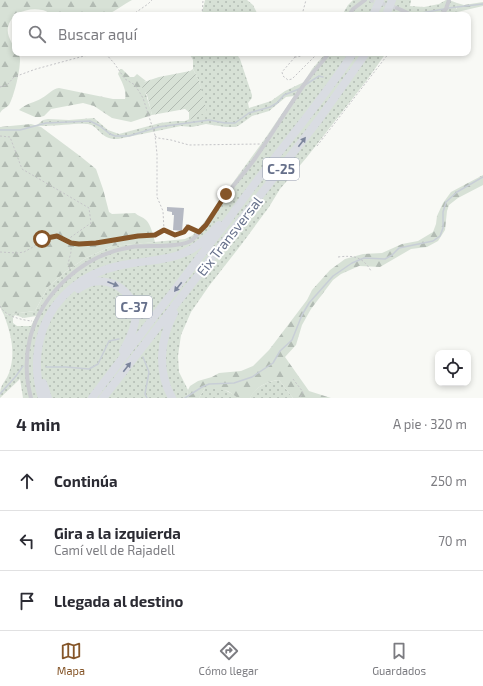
<!DOCTYPE html>
<html lang="es">
<meta charset="utf-8">
<style>
:root{--surface:#fff;--page:#f7f7f7;--text:#2b2b33;--muted:#7c7c81;--line:#e1e1e2;--accent:#855528}
body{margin:0;font-family:"Exo 2",sans-serif;background:var(--page);color:var(--text)}
.controls{position:absolute;right:12px;bottom:12px;display:grid;overflow:hidden;border-radius:8px;box-shadow:0 2px 6px #0003}
.controls button{width:36px;height:36px;display:grid;place-items:center;padding:0;border:0;border-bottom:1px solid var(--line);background:var(--surface);color:var(--text);font:20px sans-serif}
.stop{position:absolute;width:12px;height:12px;margin:-9px;border:3px solid #855528;border-radius:50%;background:#fff}
.stop.end{background:#855528;border-color:#fff;box-shadow:0 1px 4px #0008}
.list{margin:0;padding:0;list-style:none}
h2{display:flex;justify-content:space-between;align-items:center;height:52px;margin:0;padding:0 16px;font-size:17px}
h2 small{font-size:13px;font-weight:400;color:var(--muted)}
.list li{display:grid;grid-template-columns:26px 1fr auto;gap:12px;align-items:center;box-sizing:border-box;height:60px;padding:0 16px;border-top:1px solid var(--line)}
.list b{display:block;font-size:15px;white-space:nowrap}
.list p{margin:0;font-size:13px;white-space:nowrap;color:var(--muted)}
.list em{font-size:13px;font-style:normal;color:var(--muted)}
.icon{flex:none;width:22px;height:22px;fill:none;stroke:currentColor;stroke-width:2;stroke-linecap:round;stroke-linejoin:round}
.map{position:relative;flex:none;width:483px;height:398px;overflow:hidden}
.search{position:absolute;background:var(--surface);box-shadow:0 2px 6px #0003;left:12px;right:12px;top:12px;height:44px;display:flex;align-items:center;gap:10px;box-sizing:border-box;padding:0 14px;border-radius:8px;color:var(--muted);font-size:15px}
.sheet{height:232px;background:var(--surface)}
nav{display:flex;justify-content:space-around;align-items:center;box-sizing:border-box;height:56px;border-top:1px solid var(--line);background:var(--surface);font-size:11px;color:var(--muted)}
nav a{display:grid;justify-items:center;gap:2px}
nav .on{color:var(--accent)}
.map>svg:first-child{display:block}
</style>
<div class="map">
<svg width="483" height="398" viewBox="0 0 483 398">
<defs>
<pattern id="grass-dots" width="8" height="8" patternUnits="userSpaceOnUse"><rect width="8" height="8" fill="#d7e1d6"/><path d="M2 2h.1M6 6h.1" fill="none" stroke="#b2bbb3" stroke-width="1.8" stroke-linecap="round"/></pattern>
<pattern id="forest-firs" width="22" height="20" patternUnits="userSpaceOnUse"><rect width="22" height="20" fill="#d7e1d6"/><path d="M5 1l3.5 6h-7zM16 11l3.5 6h-7z" fill="#b2bbb3"/></pattern>
<pattern id="garden-furrows" width="10" height="10" patternUnits="userSpaceOnUse"><rect width="10" height="10" fill="#d7e1d6"/><path d="M-1 1l2-2M0 10L10 0M9 11l2-2" fill="none" stroke="#b2bbb3"/></pattern>
</defs>
<rect width="100%" height="100%" fill="#f8f9f5"/>
<path fill="url(#grass-dots)" fill-rule="evenodd" d="M205,0H247L253,5L258,15H197L202,12Z
M353,0H411L410,6L424,7L439,4L446,0H449L457,3C457,10 455,13 449,15H342L348,5Z
M189,53H236L240,59L252,95V98L248,103L249,108L271,101L285,91L304,82L312,69L325,54V53H386L367,80L307,157L280,189L269,207L241,245L209,286L191,312L181,335L178,356L179,372L188,390L187,398H23L20,379L0,398C0,383 4,385 9,373C16,353 11,334 4,315L35,311L48,287L65,272L84,259L112,246L185,239L193,235L202,225L264,140L294,96L286,97L269,111L252,116L241,124L236,127H226L206,124L192,127L181,126L118,139C115,139 111,139 109,138C99,135 97,124 86,124C75,123 43,128 37,125L43,120L48,119L69,120L94,118L108,130L119,134L160,123L176,121H185L206,112L199,81L193,69V60ZM15,315L24,318L36,316L31,326H17L13,323V318Z
M279,380L293,398H250C255,387 268,381 279,380Z
M205,388C217,387 229,390 238,398H199Z"/>
<path fill="url(#forest-firs)" d="M0,0H132C124,4 113,13 105,15C102,16 56,16 53,15C49,14 46,10 42,10C28,7 11,13 8,27C6,38 15,44 15,53H19C23,62 14,97 9,105C6,108 2,109 0,113Z
M483,2V6L453,13L457,8V3L464,5Z
M120,69H122L130,77H134L137,74L146,81L144,82C144,93 150,104 152,115L131,122L112,118L94,106L83,103L51,109L44,116L40,117H35L19,110C26,103 34,103 42,98C48,95 52,89 59,88L113,99H125C127,91 122,82 118,74Z
M31,124L41,127L80,156L96,169L103,189L109,212L112,214L135,213C138,216 143,217 146,220C151,225 153,235 155,242L112,246L84,259L65,272L48,287L35,311L4,315L0,307V127Z
M483,175V185L458,198L449,205L447,211L445,230L438,241L427,247L411,249L380,267L359,266L341,274L333,280L311,309L302,325L296,345L285,357L309,391L331,398H293L279,380C267,381 256,387 250,398H238L228,391L211,388H205L199,398H187L188,390L190,386L198,381L212,377L219,373L241,371L253,366L269,350L307,300L312,290L330,270L345,259L363,254L382,253L402,244L418,241L433,232L436,224L437,216L443,203L451,192Z"/>
<path fill="url(#garden-furrows)" d="M193,69L199,81L207,112L189,120V112L185,109L152,115L147,95L142,87L144,82L159,77L190,71Z"/>
<g fill="none" stroke-linecap="round" stroke-linejoin="round">
<path stroke="#c8ced6" stroke-width="1.5" d="M448,8L483,4
M421,13L444,9
M305,85L319,76L323,77
M0,130H20L46,123L90,121L100,126L110,134L115,136H129L158,127L209,120L225,123H235L249,113L270,107L277,103L284,95L299,89
M143,357L149,372L145,394L147,398
M46,367H66L89,369L98,364L109,341L119,339
M0,394L16,376L23,366
M185,398L202,387L209,384L234,383L252,377L273,363L280,351L292,340L302,315L309,303L333,276L352,263L364,258L385,259L392,255L399,248L433,241L440,236L443,228V212L446,202L457,192L483,177"/>
</g>
<path fill="#b5b9c3" d="M167,207L184,208L182,231L173,230L174,215H172V212L167,211Z"/>
<g fill="none" stroke-linecap="round" stroke-linejoin="round">
<path stroke="#d3d6da" stroke-width="4" stroke-dasharray="4 2" stroke-linecap="butt" d="M370,0L397,8"/>
<path stroke="#c4c4c7" stroke-width="1" stroke-dasharray="2 2" stroke-linecap="butt" d="M132,15L148,4L152,0
M202,15L203,0
M302,15L306,0
M334,15V14
M293,53L295,57H297L312,53
M295,57L282,72L283,76L288,80L292,79L318,53
M0,87L7,85L14,77L36,69L95,53
M0,136L10,137L22,169L89,208L91,223L71,237L68,241
M155,136L158,138L171,140L189,145L260,144
M317,146L389,53
M186,224L188,227L196,231
M165,230C173,237 182,236 188,227
M0,252L17,253L24,252L33,247L43,239L57,236L71,243L79,244L96,243L139,236L155,235L164,230L163,211L157,197V154L155,135L143,98L135,85L125,79L114,63L105,53
M338,257C354,255 363,257 371,271
M70,269L68,264L71,252V244
M0,306C5,316 21,320 32,321
M293,379L303,392L300,398"/>
<path stroke="#cbccd1" stroke-width="4" d="M397,8L412,15
M349,15L353,9L365,0
M441,15L446,9L449,0
M31,398C26,379 25,358 30,338C42,292 84,254 132,247C145,245 183,248 192,240C206,228 215,210 226,195C236,182 247,170 256,157C274,131 290,104 308,79C314,70 323,62 329,53"/>
<path stroke="#d9dce2" stroke-width="8" d="M373,15L380,0
M386,15L392,0
M78,289C83,286 87,283 92,282C116,277 139,297 135,322C133,332 128,342 123,351
M43,383L48,398
M42,398C35,375 35,352 43,329C55,296 84,273 118,266C142,260 170,262 192,249C202,243 211,234 219,225
M92,398L231,216C270,160 316,110 353,53
M103,398L320,118L366,53
M172,398C157,371 160,339 174,313"/>
</g>
<defs><path id="oneway-solid" d="M-6-.8H1V-3.2L6.5 0L1 3.2V.8H-6Z"/></defs>
<g fill="#7c859c">
<use href="#oneway-solid" transform="translate(302 142) rotate(-53)"/>
<use href="#oneway-solid" transform="translate(113 284) rotate(21)"/>
<use href="#oneway-solid" transform="translate(178 287) rotate(128)"/>
<use href="#oneway-solid" transform="translate(127 367) rotate(-52)"/>
</g>
<g fill="none" stroke-linecap="round" stroke-linejoin="round">
<path stroke="#855528" stroke-width="5" d="M42,239L57,236L71,243L79,244L96,243L138,236L155,235L164,230L175,235L184,232L188,227L199,232L206,225L226,194"/>
</g>
<g text-anchor="middle" dominant-baseline="central" stroke-width="4" stroke-linejoin="round" paint-order="stroke">
<g fill="#fff" stroke="#939aad" stroke-width="1">
<rect x="263" y="158" width="36" height="22" rx="3"/>
<rect x="116" y="296" width="36" height="22" rx="3"/>
</g>
<g font-size="13" font-weight="bold" fill="#656f8a">
<text x="281" y="169">C-25</text>
<text x="134" y="307">C-37</text>
</g>
<g font-size="14" fill="#656f8a" stroke="#fff">
<text transform="translate(229 236) rotate(-52)">Eix Transversal</text>
</g>
</g>
</svg>
<div class="controls">
<button><svg class="icon" aria-label="locate" viewBox="0 0 24 24"><circle cx="12" cy="12" r="6"/><path d="M12 2v4M12 18v4M2 12h4M18 12h4"/></svg></button>
</div>
<div class="stop" style="left:42px;top:239px"></div>
<div class="stop end" style="left:226px;top:194px"></div>
<div class="search"><svg class="icon" aria-label="search" viewBox="0 0 24 24"><circle cx="10" cy="10" r="6"/><path d="M15 15l6 6"/></svg>Buscar aquí</div>
</div>
<section class="sheet">
<h2>4 min<small>A pie · 320 m</small></h2>
<ul class="list">
<li><svg class="icon" aria-label="ahead" viewBox="0 0 24 24"><path d="M12 20V5M6 11l6-6 6 6"/></svg><div><b>Continúa</b></div><em>250 m</em></li>
<li><svg class="icon" aria-label="left" viewBox="0 0 24 24"><path d="M17 20v-9H6M10 6l-5 5 5 5"/></svg><div><b>Gira a la izquierda</b><p>Camí vell de Rajadell</p></div><em>70 m</em></li>
<li><svg class="icon" aria-label="arrive" viewBox="0 0 24 24"><path d="M6 21V4h12l-3 4 3 4H6"/></svg><div><b>Llegada al destino</b></div></li>
</ul>
</section>
<nav>
<a class="on"><svg class="icon" aria-label="map" viewBox="0 0 24 24"><path d="M3 6l6-2 6 2 6-2v14l-6 2-6-2-6 2zM9 4v14M15 6v14"/></svg>Mapa</a>
<a><svg class="icon" aria-label="directions" viewBox="0 0 24 24"><path d="M12 3l9 9-9 9-9-9zM9 14v-3h6M13 9l2 2-2 2"/></svg>Cómo llegar</a>
<a><svg class="icon" aria-label="saved" viewBox="0 0 24 24"><path d="M7 4h10v16l-5-4-5 4z"/></svg>Guardados</a>
</nav>
